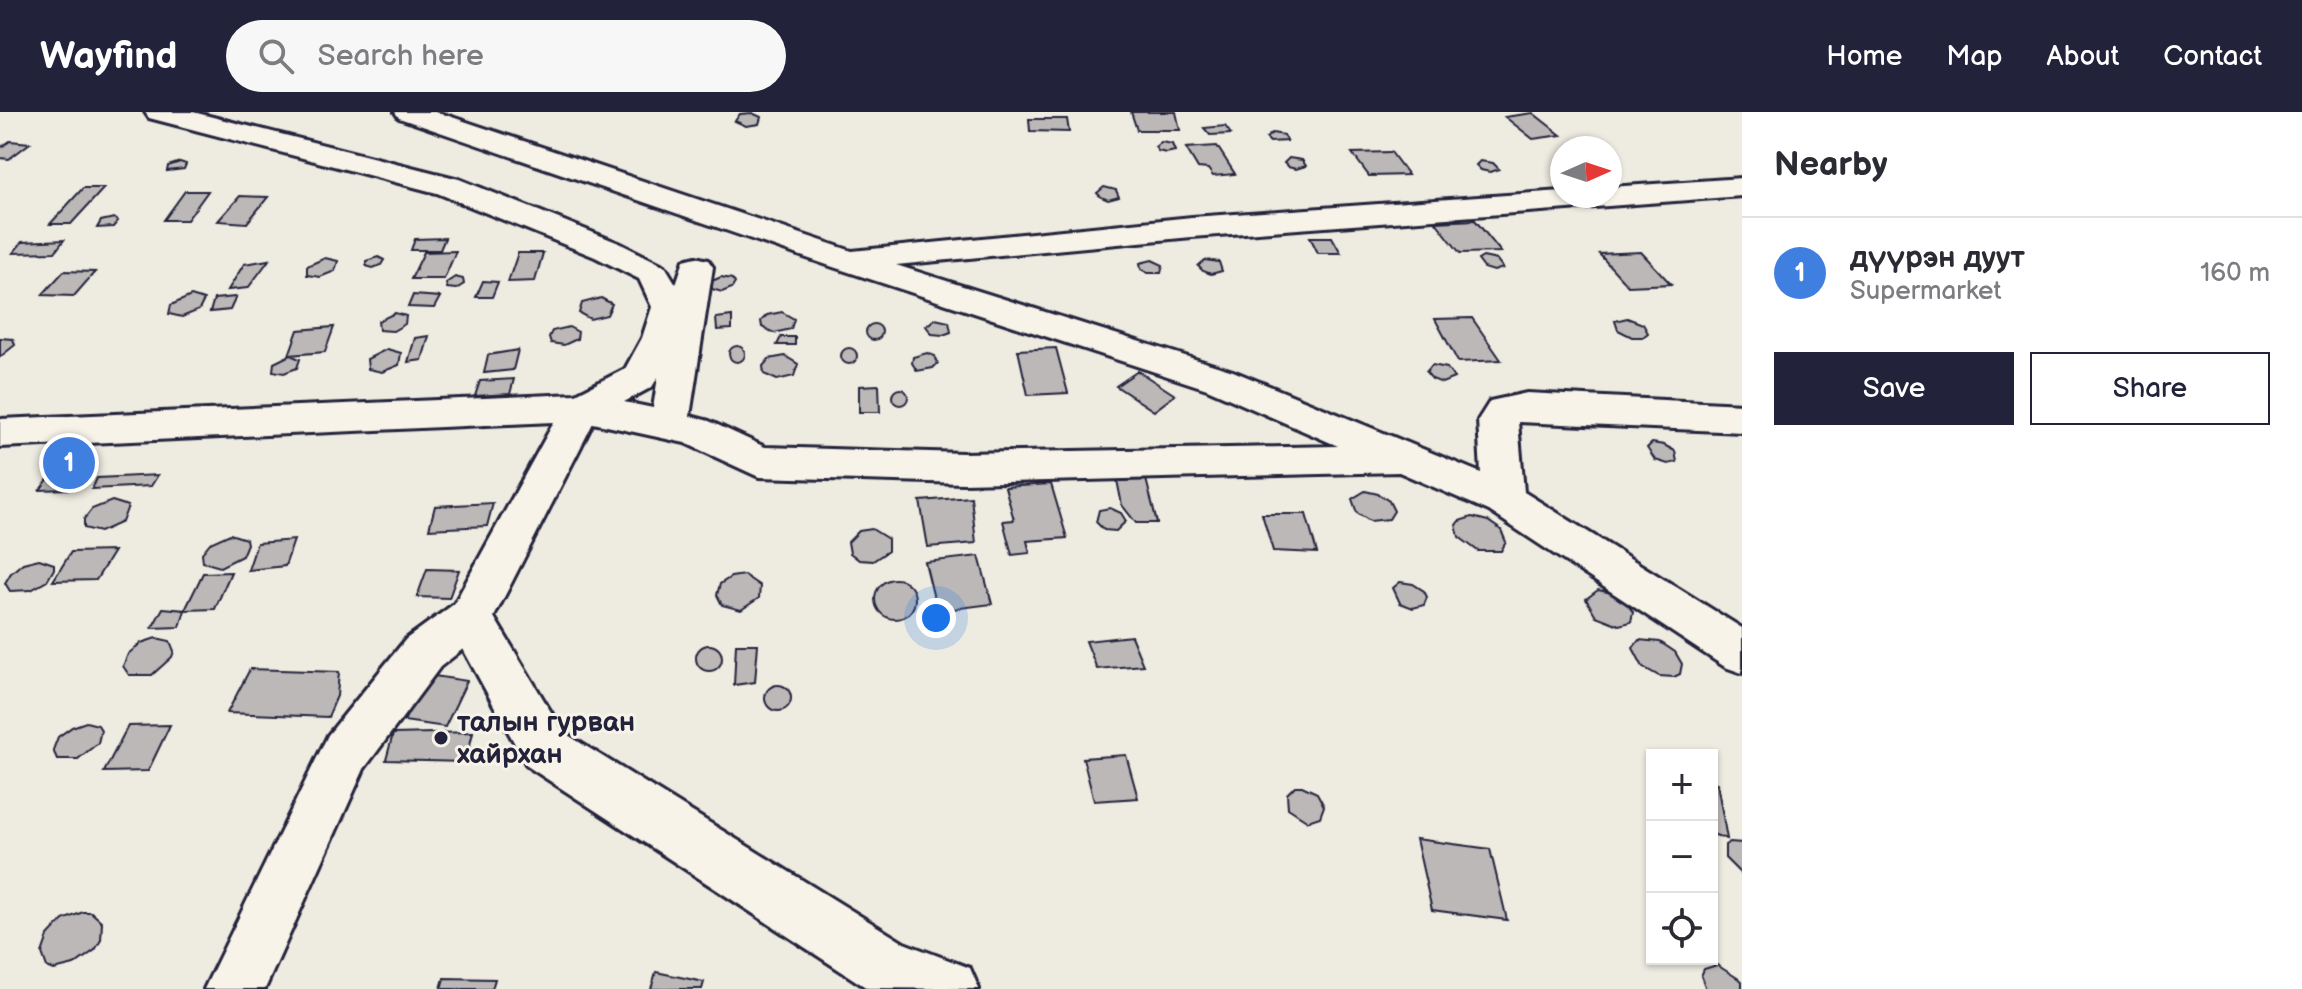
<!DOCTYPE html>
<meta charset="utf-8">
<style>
:root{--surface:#fff;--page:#f7f7f7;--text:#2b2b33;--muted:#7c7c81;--line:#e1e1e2;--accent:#22223b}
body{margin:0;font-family:"Balsamiq Sans",sans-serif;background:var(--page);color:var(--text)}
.controls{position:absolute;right:24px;bottom:24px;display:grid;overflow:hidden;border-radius:0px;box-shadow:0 2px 6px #0004}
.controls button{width:72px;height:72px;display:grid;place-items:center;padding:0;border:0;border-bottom:2px solid var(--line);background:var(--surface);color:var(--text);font:40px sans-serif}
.compass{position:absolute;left:1550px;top:24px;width:72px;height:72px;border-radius:50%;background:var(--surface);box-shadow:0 2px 6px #0004;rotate:87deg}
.you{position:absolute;left:936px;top:506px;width:28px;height:28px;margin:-20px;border:6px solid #fff;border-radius:50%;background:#1a73e8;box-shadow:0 0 0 12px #1a73e833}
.badge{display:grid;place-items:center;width:52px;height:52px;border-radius:50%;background:var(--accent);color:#fff;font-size:26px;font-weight:700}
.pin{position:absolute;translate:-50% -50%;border:4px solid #fff;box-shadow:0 2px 8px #0006}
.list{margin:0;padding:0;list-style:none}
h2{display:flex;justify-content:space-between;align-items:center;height:104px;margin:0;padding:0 32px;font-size:34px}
h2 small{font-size:26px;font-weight:400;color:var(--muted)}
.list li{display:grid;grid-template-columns:52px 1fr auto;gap:24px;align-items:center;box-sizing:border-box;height:112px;padding:0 32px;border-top:2px solid var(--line)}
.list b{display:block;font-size:30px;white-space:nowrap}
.list p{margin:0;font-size:26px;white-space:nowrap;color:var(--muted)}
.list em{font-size:26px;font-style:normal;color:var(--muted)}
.actions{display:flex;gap:16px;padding:24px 32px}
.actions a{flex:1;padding:18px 0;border:2px solid var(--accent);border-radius:0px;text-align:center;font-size:28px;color:var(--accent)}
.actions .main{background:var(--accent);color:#fff}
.icon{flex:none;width:44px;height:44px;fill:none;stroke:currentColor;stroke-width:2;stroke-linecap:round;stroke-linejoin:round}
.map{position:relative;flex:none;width:1742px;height:877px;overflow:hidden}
header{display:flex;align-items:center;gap:48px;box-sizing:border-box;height:112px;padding:0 40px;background:var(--accent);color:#fff}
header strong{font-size:38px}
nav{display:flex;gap:44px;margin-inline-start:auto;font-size:28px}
.search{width:560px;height:72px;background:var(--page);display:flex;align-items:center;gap:20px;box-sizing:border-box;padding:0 28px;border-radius:44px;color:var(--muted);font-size:30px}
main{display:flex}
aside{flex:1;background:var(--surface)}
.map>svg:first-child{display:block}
</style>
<header>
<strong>Wayfind</strong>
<div class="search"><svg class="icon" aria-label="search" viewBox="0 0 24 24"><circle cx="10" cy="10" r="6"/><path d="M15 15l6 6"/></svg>Search here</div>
<nav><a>Home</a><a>Map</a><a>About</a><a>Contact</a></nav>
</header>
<main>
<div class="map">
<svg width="1742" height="877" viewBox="0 0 1742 877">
<rect width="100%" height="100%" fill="#eeebe1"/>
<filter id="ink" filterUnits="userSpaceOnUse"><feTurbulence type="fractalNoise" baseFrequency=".0125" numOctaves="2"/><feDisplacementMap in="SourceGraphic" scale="16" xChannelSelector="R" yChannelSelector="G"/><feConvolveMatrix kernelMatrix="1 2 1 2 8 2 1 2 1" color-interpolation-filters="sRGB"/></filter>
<g filter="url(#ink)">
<path fill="#bbb8b7" stroke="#22223b" stroke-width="2" d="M1131,0H1176L1180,18H1137Z
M752,1L761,5L759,12L746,14L735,9L740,2Z
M1533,1L1561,23L1533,27L1505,5Z
M1029,7H1067L1069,20L1030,19Z
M1225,14L1231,22L1210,23L1204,16Z
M1272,21L1284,23L1287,29L1270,30L1266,26Z
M10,29L30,31L9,47L0,46V36Z
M1161,30L1172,32L1175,39L1166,41L1158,39L1155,35Z
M1217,34L1235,62L1213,64L1208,57L1198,56L1186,36Z
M1391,40L1408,63L1369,64L1352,41Z
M1289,46L1302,48L1306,54L1296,57L1288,55L1284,51Z
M1480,49L1493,51L1499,57L1490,60L1481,58L1476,53Z
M180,50L186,52L184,57L167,59L168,54Z
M1104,75L1116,78L1119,85L1108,88L1101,85L1097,81Z
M83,76H104L71,112H50Z
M185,79H208L187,108H164Z
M240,84L268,85L247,111L218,109Z
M114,106L118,109L113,115L97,116L101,109Z
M1475,108L1501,140L1460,141L1436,110Z
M1310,125H1332L1341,141H1318Z
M445,126L440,138H411L415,127Z
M64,128L55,140L13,141L22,130Z
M456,139L444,167H411L424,140Z
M1641,140L1671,172L1628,174L1599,142Z
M518,141H543L535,169L508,170Z
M378,145L384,148L381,153L373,156L366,154V149Z
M1483,145L1497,148L1503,156L1494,159L1484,156L1478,148Z
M325,146L338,149L335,159L320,165L307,163V154Z
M269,148L248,176L228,178L244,152Z
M1152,148L1163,153L1161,161H1148L1141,157L1140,151Z
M1205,148L1219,150L1222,159L1211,162L1203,159L1198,154Z
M64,159L95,160L74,184L42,183Z
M455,165L463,167L464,172L456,177L447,176L446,171Z
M721,165L732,167L735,171L732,176L722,180L712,177V169Z
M483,169L498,170L492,185H476Z
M413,183L440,185L434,196L408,195Z
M191,184L204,188L199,198L182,205L169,202L171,193Z
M236,185L230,198L210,200L214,187Z
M601,186L612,192L607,203L590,207L579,201L582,191Z
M782,200L794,207L791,217L774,221L762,215L761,209L767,203Z
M395,201L406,204L405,212L393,219L379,218L378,209Z
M732,204V217L717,218L716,206Z
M1472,206L1501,248L1458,250L1435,207Z
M1627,206L1643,212L1648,221L1643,225H1632L1618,218L1615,209Z
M935,207L949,210L951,220L943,223L932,222L926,214Z
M866 220a8 8 0 1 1 16 0a8 8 0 1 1-16 0Z
M334,215L325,240L289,243L298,218Z
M569,215L578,220L577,227L564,233L551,231L549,225L552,219Z
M429,224L422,248L408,250L415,226Z
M781,225H795V233H777Z
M0,226L13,227L15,233L0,245Z
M729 242a8 8 0 1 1 16 0a8 8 0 1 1-16 0Z
M1056,236L1068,281L1028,283L1018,238Z
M841 244a8 8 0 1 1 16 0a8 8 0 1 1-16 0Z
M387,237L401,241L399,253L382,260L368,257L367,247Z
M518,238L513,258L484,261L488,243Z
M927,241L935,244L938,251L933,256L917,259L912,251L913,245Z
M290,243L300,247L297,256L284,261L273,259L274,251Z
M785,244L798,252L794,264L777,268L764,262L763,254L769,247Z
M1432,253L1447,256L1454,266L1442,271L1432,267L1426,260Z
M1138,259L1175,283L1154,299L1116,274Z
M514,267L510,282L475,284L480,269Z
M879,273L880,300H859V274Z
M892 285a8 8 0 1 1 16 0a8 8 0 1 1-16 0Z
M1652,331L1664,333L1675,339L1677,350L1668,352L1655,348L1647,336Z
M158,363L151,374L92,377L97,366Z
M1116,363H1145L1157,411H1136L1122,393Z
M49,366H75L69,377L40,378Z
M1051,372L1067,426L1027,429L1030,441L1012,443L1003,409L1014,408L1005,375Z
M1365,379L1378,382L1389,389L1394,399L1389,407L1370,409L1357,401L1352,387Z
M971,385L976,431L928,435L920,389Z
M112,389L128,394L122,410L100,420L84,416V407L92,397Z
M493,391L487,414L429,417L435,394Z
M1110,396L1121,401L1126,409L1116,419L1104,418L1096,410L1099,398Z
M1262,402H1306L1317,441L1273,439Z
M1472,405L1488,409L1501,418L1506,430L1501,439H1478L1459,425L1456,413L1459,409Z
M872,417L888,427V439L873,449L859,448L850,441L848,430L859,419Z
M230,422L246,427L247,432L242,444L220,455L203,450L202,441L210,431Z
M294,428L285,454L248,458L257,431Z
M114,439L96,468L53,469L71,440Z
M979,444L992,492L937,499L925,450Z
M39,447L54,452V457L47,469L31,478L10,479L5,471L11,461L23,451Z
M427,457L459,458L449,486L417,485Z
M231,460L215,497L185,498L203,461Z
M744,463L760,474L759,486L741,498L722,493L717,483L720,472L731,465Z
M875 487a20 20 0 1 1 40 0a20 20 0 1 1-40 0Z
M1400,470L1413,472L1424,479L1427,485L1424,493L1413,496L1400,491L1393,476Z
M1598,478L1612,481L1625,489L1633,500L1631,510L1619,513L1596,504L1586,487Z
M163,496L185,498L180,515L152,516Z
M1131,524L1143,553L1097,557L1086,529Z
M156,526L170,529L174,539L172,545L152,563H129L123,554L128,542L141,531Z
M1639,528L1660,530L1675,540L1682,552L1680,562L1674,565L1659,564L1643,555L1633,536Z
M736,532H758L755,570L734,573Z
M696 546a13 13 0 1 1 26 0a13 13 0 1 1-26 0Z
M250,557L339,560L337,584L328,605L227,601Z
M428,563L467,569L445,615L404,609Z
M765 586a13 13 0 1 1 26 0a13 13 0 1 1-26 0Z
M86,610L98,613L101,618L98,631L78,647H57L53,638L58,625L72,615Z
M170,613L148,659L104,660L128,614Z
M473,620L466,650L386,648L393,622Z
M1126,643L1138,686L1094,689L1083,646Z
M1712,670L1717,671L1727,727L1712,722Z
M1295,674H1302L1317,681L1324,694L1320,705L1308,709L1288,696L1287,682Z
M1416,727L1490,737L1507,808L1432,798Z
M1730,730L1742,731V763L1725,746V733Z
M83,800H91L102,810L101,828L95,838L74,853L54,858L47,855L42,841L48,824L63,808Z
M1717,853L1742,869V877H1706L1701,864L1704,857Z
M656,860L704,870L702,877H651Z
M444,866L495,867L492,877H441Z"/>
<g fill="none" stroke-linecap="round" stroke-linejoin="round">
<defs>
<path id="minor" d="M145,0H193L459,67L619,131L665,154L676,172L684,148L696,145L708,148L713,155L690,304L709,309L765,335L963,341L1338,334L1207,277L833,155L399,6L395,0H437L852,139L1192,105L1562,79V84H1610V75L1742,66V84L1192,125L896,153L1233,259L1481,361L1478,308L1490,289L1527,281L1742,292V320L1518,310L1524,380L1742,516V561L1725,555L1489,399L1399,360L963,371L759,365L685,331L593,311L494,505L563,620L904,831L970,856L979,877L867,876L527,654L463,537L440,555L364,657L265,877H204L328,623L406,527L454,492L554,310L0,335V307L576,282L625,257L642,226L652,195L639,167L595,145L437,81L149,6ZM658,265L653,296L624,290L652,275Z"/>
</defs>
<use href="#minor" stroke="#22223b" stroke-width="6"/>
<use href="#minor" fill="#f7f3e8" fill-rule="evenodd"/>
</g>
</g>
<circle fill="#22223b" stroke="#f7f3e8" stroke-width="3" cx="441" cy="626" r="8"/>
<g text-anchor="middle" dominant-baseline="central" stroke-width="6" stroke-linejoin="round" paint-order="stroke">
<g font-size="28" font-weight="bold" fill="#22223b" stroke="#f7f3e8" text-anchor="start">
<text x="457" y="610">талын гурван<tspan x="457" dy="32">хайрхан</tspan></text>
</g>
</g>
</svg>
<div class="controls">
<button>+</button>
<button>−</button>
<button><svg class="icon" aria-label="locate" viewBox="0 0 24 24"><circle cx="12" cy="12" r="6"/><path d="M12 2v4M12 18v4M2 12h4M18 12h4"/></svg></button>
</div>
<svg class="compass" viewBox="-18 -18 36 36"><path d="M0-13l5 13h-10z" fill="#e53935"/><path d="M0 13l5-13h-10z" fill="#7c7c81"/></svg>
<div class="you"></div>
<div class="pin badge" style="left:69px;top:351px;background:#3f7fe0">1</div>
</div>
<aside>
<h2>Nearby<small></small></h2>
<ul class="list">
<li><span class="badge" style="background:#3f7fe0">1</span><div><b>дүүрэн дуут</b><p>Supermarket</p></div><em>160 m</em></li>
</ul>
<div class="actions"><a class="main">Save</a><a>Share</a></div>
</aside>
</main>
